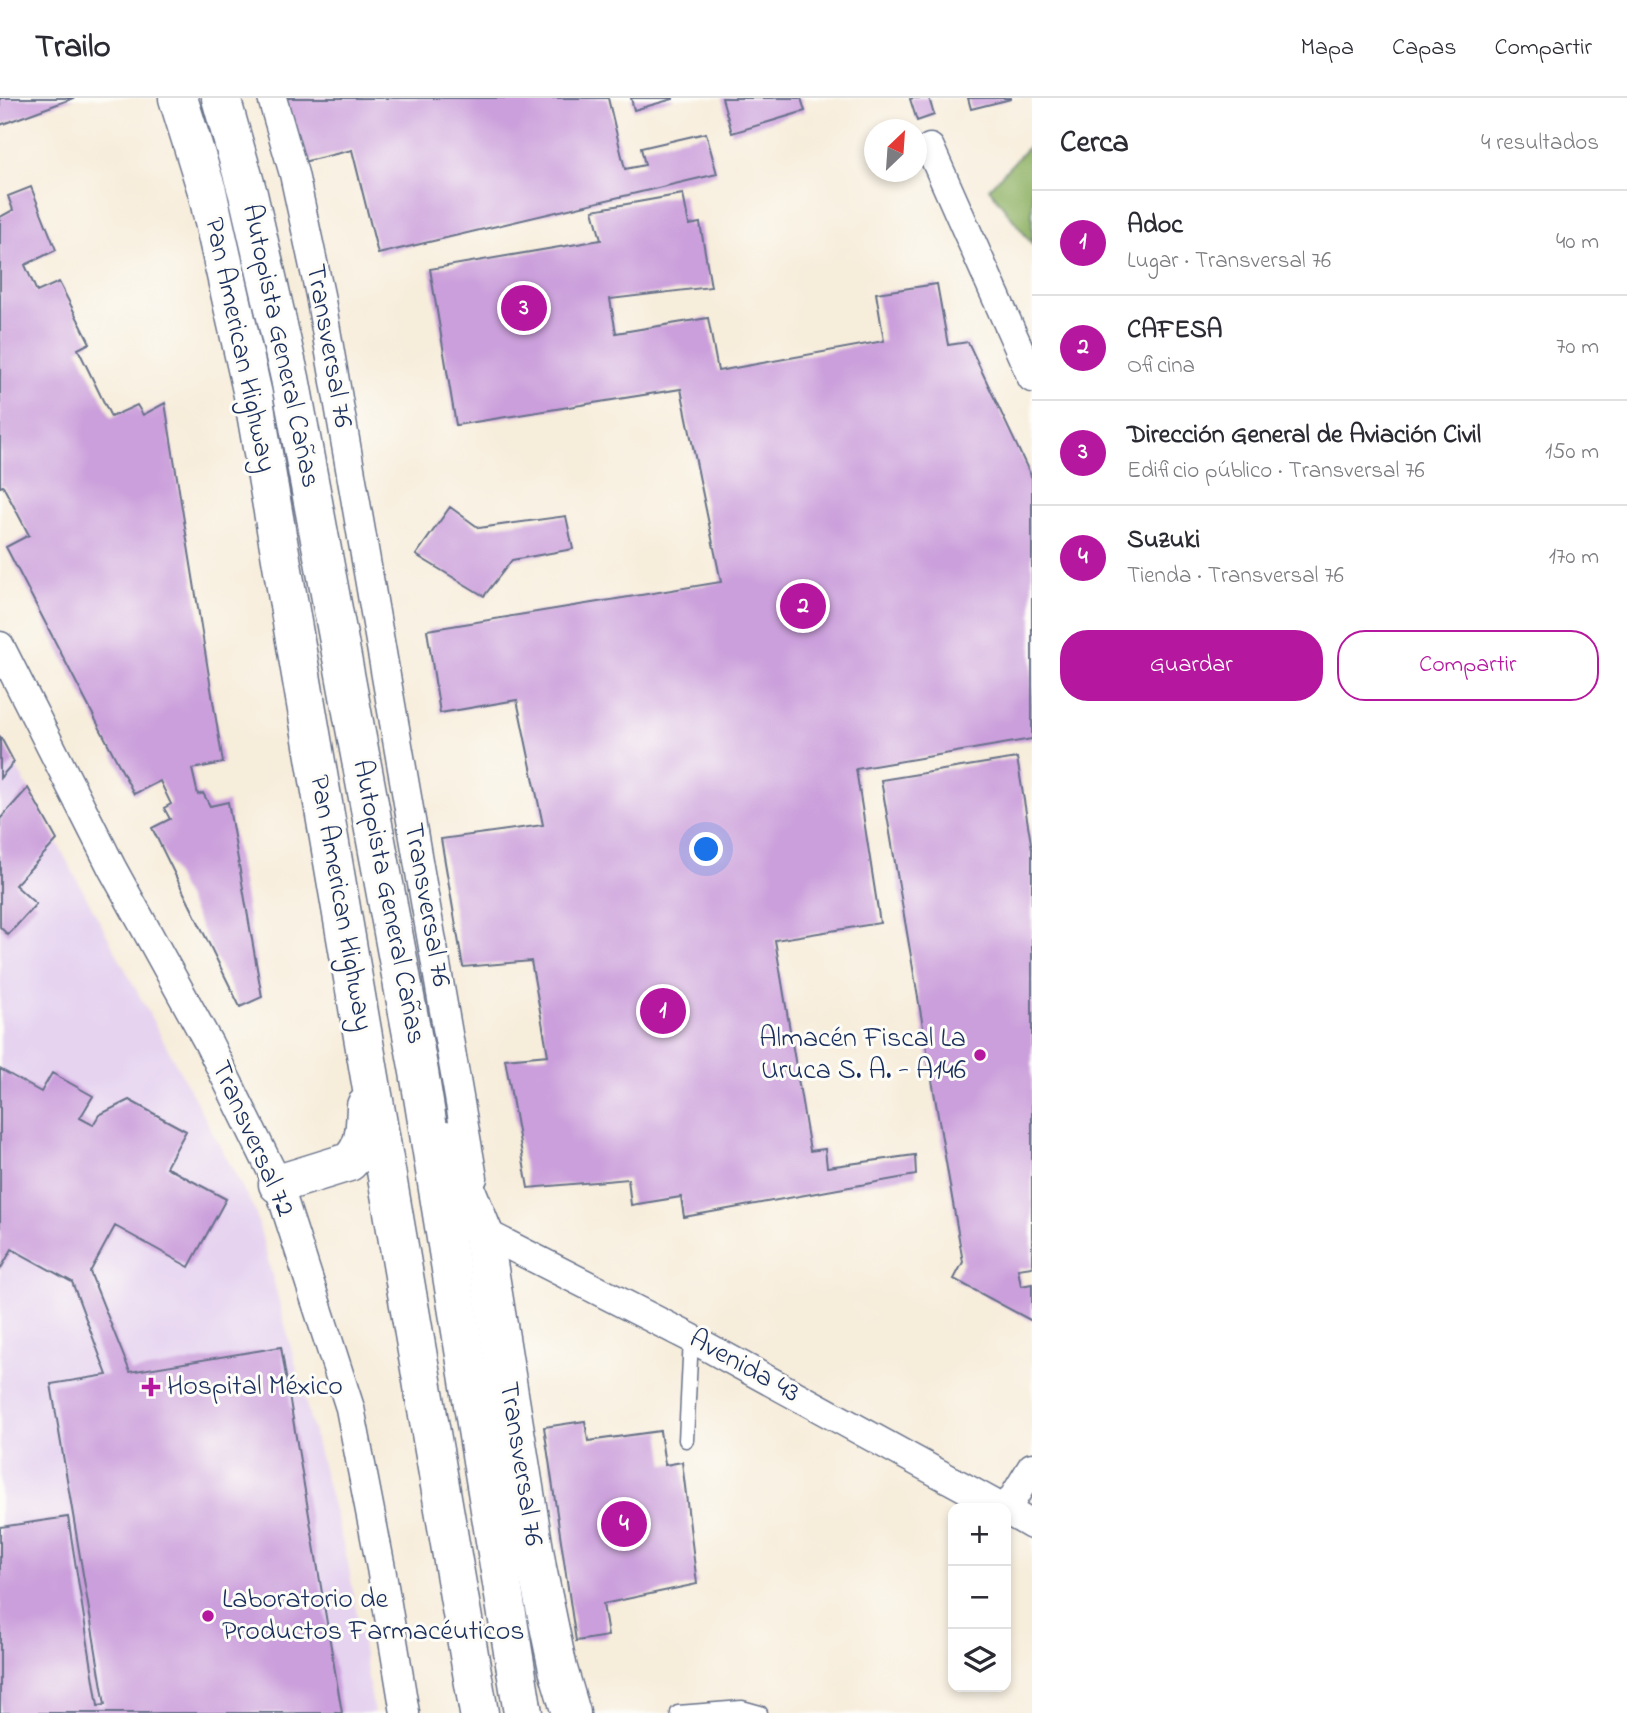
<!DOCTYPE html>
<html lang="es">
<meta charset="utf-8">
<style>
:root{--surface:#fff;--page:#f2f2f3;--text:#2b2b33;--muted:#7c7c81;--line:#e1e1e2;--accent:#b5179e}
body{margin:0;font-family:"Indie Flower",sans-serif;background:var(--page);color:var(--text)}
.controls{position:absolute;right:21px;bottom:21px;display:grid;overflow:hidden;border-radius:14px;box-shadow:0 4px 10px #0003}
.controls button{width:63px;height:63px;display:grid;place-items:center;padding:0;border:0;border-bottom:2px solid var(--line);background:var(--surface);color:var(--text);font:35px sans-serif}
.compass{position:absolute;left:864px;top:21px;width:63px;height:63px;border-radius:50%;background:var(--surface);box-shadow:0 4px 10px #0003;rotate:25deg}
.you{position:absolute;left:707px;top:752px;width:24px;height:24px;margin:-18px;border:5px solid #fff;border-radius:50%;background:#1a73e8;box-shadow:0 0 0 10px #1a73e833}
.badge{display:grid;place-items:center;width:46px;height:46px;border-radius:50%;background:var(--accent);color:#fff;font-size:23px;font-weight:700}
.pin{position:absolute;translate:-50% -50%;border:4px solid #fff;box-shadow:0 2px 7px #0006}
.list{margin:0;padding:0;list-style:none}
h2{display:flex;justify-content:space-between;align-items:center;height:91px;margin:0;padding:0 28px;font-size:30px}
h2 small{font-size:23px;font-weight:400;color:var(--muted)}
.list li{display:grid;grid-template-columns:46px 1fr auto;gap:21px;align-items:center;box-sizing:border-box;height:105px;padding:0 28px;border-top:2px solid var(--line)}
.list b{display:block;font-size:26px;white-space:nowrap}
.list p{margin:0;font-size:23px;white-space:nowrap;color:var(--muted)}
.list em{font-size:23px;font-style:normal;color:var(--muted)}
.actions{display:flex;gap:14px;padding:21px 28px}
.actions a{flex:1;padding:16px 0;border:2px solid var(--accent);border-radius:28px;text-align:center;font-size:24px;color:var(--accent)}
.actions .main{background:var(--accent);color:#fff}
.icon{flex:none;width:38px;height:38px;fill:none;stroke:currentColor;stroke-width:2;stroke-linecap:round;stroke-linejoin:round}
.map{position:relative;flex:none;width:1032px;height:1615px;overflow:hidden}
header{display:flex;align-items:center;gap:42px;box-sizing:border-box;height:98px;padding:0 35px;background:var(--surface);border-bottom:2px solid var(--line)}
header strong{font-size:33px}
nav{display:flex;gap:38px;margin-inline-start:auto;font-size:24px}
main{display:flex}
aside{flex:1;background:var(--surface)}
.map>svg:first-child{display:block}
</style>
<header>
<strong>Trailo</strong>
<nav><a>Mapa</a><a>Capas</a><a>Compartir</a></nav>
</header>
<main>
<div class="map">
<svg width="1032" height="1615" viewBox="0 0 1032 1615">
<rect width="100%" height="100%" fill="#fdfcf7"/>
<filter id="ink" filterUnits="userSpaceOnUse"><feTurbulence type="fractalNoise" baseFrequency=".0143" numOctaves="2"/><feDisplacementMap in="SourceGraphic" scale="14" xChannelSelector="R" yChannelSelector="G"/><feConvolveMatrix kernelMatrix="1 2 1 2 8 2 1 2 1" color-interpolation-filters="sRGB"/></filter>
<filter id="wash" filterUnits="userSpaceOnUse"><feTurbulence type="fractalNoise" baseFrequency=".00686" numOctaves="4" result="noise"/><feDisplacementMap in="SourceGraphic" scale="28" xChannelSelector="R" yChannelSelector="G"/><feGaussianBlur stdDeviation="1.57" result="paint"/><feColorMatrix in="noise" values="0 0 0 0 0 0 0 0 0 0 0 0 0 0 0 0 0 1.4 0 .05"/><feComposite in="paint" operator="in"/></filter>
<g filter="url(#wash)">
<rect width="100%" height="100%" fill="#f7eddb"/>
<path fill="#e6d3f0" d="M0,638L255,1113L348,1465L374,1615H0Z"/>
<path fill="#90b266" stroke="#567062" stroke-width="2" d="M1032,45V146L989,90Z"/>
<g id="blocks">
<path fill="#cb9fdb" d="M0,0H74L0,27Z
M285,0H608L625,71L645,67L641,50L706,35L717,76L378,156L352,52L303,64Z
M631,0H673V1L634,12Z
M722,0H801L805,13L732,35Z
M913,0H929L934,17L917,23L910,1Z
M968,0H1011V1L971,11Z
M31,89L56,152L25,167L37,194L59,184L90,245L78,251L111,319L137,307L143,317L165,305L223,665L192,671L198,697L203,695L210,708L228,704L262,899L240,909L152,730L170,721L164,710L171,706L160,683L134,696L6,449L29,437L3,388L0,389V119L13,112L8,98Z
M683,96L689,127L700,125L711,189L610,201L616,235L708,220L718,273L884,243L876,195L937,186L948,247L968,244L1032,380V641L856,671L880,825L775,842L810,1053L825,1051L827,1069L915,1057L916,1077L684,1119L681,1099L631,1107L628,1081L528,1090L505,961L548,957L531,863L463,869L441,741L543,727L517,602L440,615L427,532L721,484L681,291L456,327L430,171L601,142L593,112Z
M450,409L479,430L566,418L573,451L512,462L484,498L416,457Z
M0,638L14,664L0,680Z
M1017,660L1032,751V1169L1018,1171L1021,1188L1032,1186V1223L954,1181L963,1164L881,682Z
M28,690L57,742L15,787L36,806L8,837L0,829V721Z
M0,971L41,994L52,975L93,998L80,1020L93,1027L99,1017L129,1002L186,1033L166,1069L226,1101L189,1169L115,1128L90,1174L130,1274L281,1249L342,1615H0V1429L68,1419L98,1608L105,1607L51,1286L107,1277L72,1184L12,1151L0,1172Z
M585,1323L588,1343L660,1333L665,1367L682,1364L697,1486L603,1506L608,1538L576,1543L544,1329Z"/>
</g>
</g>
<g filter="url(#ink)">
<use href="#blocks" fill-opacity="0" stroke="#68728a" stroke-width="2"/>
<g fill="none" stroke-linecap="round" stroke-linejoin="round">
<defs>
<path id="service" d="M686,1342L691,1240
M678,1615L742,1610L760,1615"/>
<path id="minor" d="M272,0L294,76L320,197L473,1080
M930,50L1032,280
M0,548L112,770L209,946L278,1086L350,1310L381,1470L405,1615
M480,1120L483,1134L691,1240L1002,1410
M1006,1412L1032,1369
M1006,1412L1032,1427"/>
<path id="secondary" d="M483,1134L537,1470L558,1571L571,1615"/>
<path id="trunk" d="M178,0L207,93L253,297L479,1615
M221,0L248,96L290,280L419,974L523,1615
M446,1042L483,1134
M278,1086L349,1064C366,1049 365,1030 366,1008"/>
</defs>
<use href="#service" stroke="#68728a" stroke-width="17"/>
<use href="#minor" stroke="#68728a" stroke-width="31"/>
<use href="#secondary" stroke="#68728a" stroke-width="41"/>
<use href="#trunk" stroke="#68728a" stroke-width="41"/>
<use href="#service" stroke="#fff" stroke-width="14"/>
<use href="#minor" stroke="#fff" stroke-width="28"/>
<use href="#secondary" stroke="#fff" stroke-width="38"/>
<use href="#trunk" stroke="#fff" stroke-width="38"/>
</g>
</g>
<g fill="#b5179e" stroke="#fdfcf7" stroke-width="2.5">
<circle cx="980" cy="957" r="7"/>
<path d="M147.5 1278.5h7v7h7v7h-7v7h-7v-7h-7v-7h7z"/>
<circle cx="208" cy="1518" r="7"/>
</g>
<g text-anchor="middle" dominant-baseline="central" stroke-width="6" stroke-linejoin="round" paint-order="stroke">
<g font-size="28" fill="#1b2f5e" stroke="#fdfcf7">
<text transform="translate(239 247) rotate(78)">Pan American Highway</text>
<text transform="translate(280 248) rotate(78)">Autopista General Cañas</text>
<text transform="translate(328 248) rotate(80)">Transversal 76</text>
<text transform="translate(388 804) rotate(79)">Autopista General Cañas</text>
<text transform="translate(340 805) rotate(80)">Pan American Highway</text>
<text transform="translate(426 807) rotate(80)">Transversal 76</text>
<text transform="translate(252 1041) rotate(66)">Transversal 72</text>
<text transform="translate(744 1269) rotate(29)">Avenida 43</text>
<text transform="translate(520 1366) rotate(81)">Transversal 76</text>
</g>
<g font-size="28" fill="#1b2f5e" stroke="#fdfcf7" text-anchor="start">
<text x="966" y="941" text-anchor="end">Almacén Fiscal La<tspan x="966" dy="32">Uruca S. A. - A146</tspan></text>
<text x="167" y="1289">Hospital México</text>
<text x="222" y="1502">Laboratorio de<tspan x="222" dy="32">Productos Farmacéuticos</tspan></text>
</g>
</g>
</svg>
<div class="controls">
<button>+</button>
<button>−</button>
<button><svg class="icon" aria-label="layers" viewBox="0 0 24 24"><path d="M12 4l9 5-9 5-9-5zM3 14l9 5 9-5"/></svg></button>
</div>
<svg class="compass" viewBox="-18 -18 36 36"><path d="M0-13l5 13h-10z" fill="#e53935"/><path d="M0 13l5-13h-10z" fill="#7c7c81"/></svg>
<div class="you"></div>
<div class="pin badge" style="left:663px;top:913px">1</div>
<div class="pin badge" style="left:803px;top:508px">2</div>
<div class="pin badge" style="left:524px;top:210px">3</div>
<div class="pin badge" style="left:624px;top:1426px">4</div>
</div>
<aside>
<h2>Cerca<small>4 resultados</small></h2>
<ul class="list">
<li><span class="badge">1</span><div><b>Adoc</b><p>Lugar · Transversal 76</p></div><em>40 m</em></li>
<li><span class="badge">2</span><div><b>CAFESA</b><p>Oficina</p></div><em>70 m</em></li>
<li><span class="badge">3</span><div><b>Dirección General de Aviación Civil</b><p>Edificio público · Transversal 76</p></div><em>150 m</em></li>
<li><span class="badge">4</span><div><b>Suzuki</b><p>Tienda · Transversal 76</p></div><em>170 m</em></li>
</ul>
<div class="actions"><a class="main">Guardar</a><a>Compartir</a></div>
</aside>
</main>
